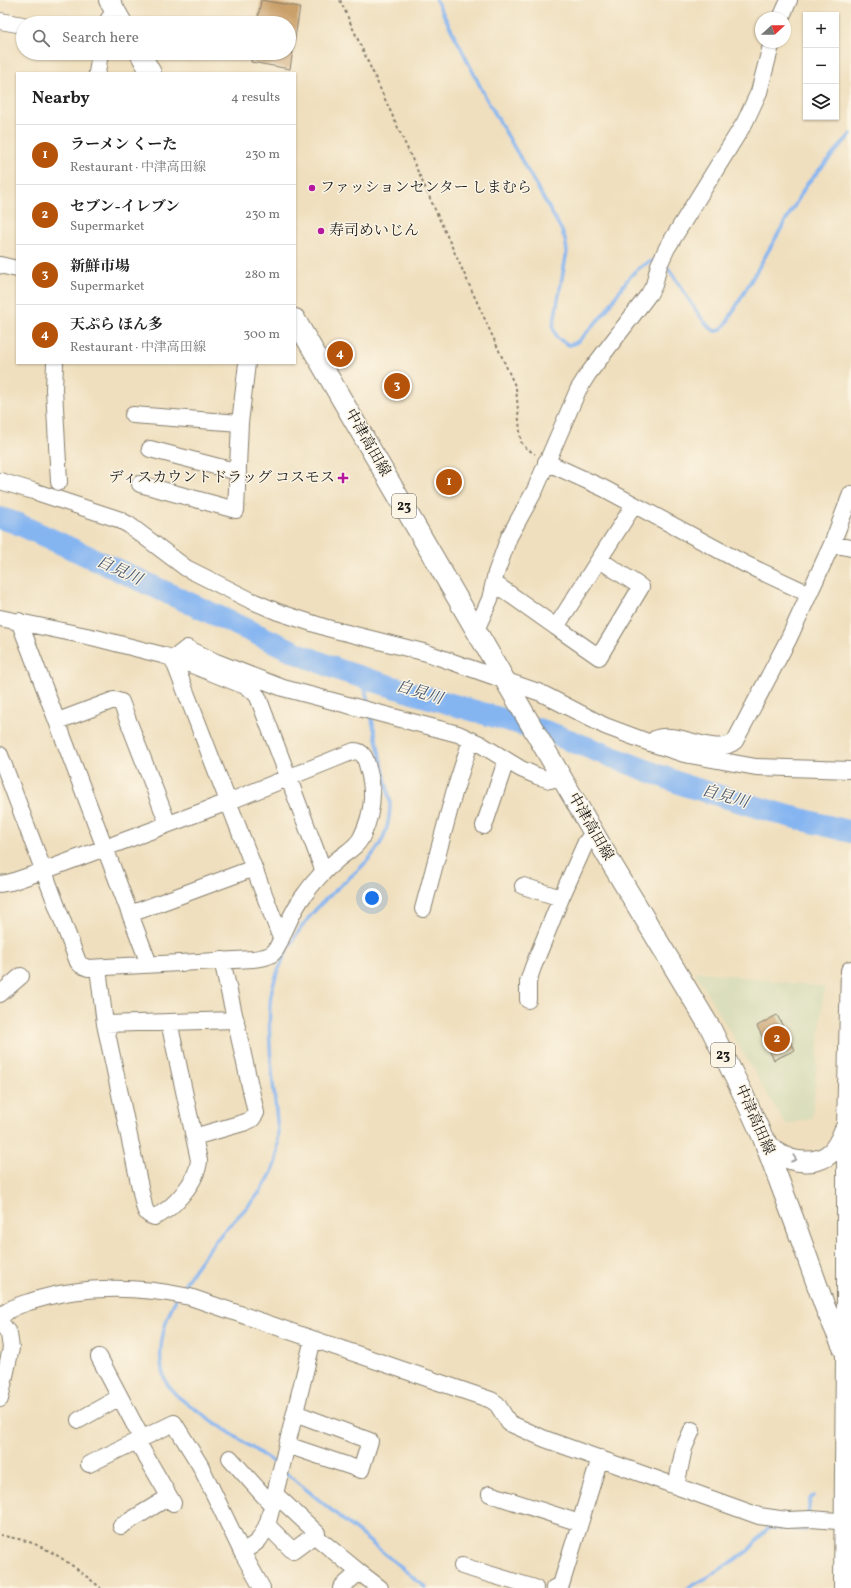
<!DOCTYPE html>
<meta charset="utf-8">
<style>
:root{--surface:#fff;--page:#f6f6f6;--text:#222;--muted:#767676;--line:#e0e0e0;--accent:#b45309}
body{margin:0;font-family:Vollkorn,"Noto Serif JP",serif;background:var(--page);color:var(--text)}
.controls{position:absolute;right:12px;top:12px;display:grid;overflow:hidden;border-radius:0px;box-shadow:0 1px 3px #0004}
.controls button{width:36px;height:36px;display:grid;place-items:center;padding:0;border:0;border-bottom:1px solid var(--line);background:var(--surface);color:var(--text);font:20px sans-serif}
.compass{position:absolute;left:755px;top:12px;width:36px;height:36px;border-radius:50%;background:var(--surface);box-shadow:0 1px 3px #0004;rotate:69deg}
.you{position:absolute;left:372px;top:898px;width:14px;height:14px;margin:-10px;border:3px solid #fff;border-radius:50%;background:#1a73e8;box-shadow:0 0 0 6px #1a73e833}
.badge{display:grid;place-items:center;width:26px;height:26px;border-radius:50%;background:var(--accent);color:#fff;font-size:13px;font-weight:700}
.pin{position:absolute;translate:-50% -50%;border:2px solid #fff;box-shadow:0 1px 4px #0006}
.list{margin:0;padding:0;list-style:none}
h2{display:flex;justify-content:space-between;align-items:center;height:52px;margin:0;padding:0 16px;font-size:17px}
h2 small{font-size:13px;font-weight:400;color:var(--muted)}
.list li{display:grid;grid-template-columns:26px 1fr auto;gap:12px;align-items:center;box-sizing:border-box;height:60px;padding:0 16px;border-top:1px solid var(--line)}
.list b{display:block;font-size:15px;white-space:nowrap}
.list p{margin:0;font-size:13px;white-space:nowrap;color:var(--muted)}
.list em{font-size:13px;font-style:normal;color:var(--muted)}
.icon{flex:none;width:22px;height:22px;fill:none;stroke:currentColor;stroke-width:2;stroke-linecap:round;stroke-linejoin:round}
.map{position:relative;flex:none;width:851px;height:1588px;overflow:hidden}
.search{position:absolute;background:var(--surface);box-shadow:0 1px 3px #0004;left:16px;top:16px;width:280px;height:44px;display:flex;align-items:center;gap:10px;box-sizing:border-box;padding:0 14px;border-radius:22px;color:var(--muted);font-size:15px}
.panel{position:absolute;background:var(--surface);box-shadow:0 1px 3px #0004;left:16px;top:72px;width:280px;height:292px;border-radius:0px}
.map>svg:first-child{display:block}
</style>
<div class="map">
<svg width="851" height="1588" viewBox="0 0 851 1588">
<rect width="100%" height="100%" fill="#fcf5e5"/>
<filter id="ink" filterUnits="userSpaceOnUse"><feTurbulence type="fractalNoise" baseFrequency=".025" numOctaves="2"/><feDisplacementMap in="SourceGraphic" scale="8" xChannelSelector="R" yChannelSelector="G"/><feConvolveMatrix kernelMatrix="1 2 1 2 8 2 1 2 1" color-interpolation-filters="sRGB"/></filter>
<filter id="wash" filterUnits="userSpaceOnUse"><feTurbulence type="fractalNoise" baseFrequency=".012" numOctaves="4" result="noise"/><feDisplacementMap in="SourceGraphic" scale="16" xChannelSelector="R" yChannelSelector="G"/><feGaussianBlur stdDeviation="0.9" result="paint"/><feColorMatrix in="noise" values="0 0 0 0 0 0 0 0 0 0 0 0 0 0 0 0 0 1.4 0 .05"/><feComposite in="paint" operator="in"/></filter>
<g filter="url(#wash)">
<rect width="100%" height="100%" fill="#efdfbe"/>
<path fill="#dbdebc" d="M694,971L824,987L812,1118L786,1125Z"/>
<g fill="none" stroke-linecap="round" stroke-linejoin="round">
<path stroke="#85b5f1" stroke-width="3.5" d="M436,0L463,52L486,98L561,229L565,239L567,251L553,327L557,338L569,345C577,344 583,337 588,331C594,325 600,319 605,312C619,294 631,265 656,260
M665,264C675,275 704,330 716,331C720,332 723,327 726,324L807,184L851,134
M362,677L369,705
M180,1292C190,1274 204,1255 217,1239C237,1215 265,1195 275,1164C278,1154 278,1142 278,1131C274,1088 266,1036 271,994C273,982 279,968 284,957C294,935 311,913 329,896C361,866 391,850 390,801L371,715
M176,1299C163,1322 154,1359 167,1384C172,1391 178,1397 185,1402L277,1465
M285,1472L426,1588
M808,1515L810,1499L814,1496
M688,1588L710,1576L748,1551L768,1528L806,1530L807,1523"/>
<path stroke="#85b5f1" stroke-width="22" d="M0,518L16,523L302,655L342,671L416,694L548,732L687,786L781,814L851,832"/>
</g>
<g id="blocks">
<path fill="#caa06a" d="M261,0L300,7L290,69L251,62L252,53H289V23H257Z
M777,1015L795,1050L774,1060L757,1026Z"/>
</g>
</g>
<g filter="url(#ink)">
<use href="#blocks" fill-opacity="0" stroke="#867e6d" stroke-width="1"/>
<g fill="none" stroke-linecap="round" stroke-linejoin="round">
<defs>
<path id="minor" d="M781,18L789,0
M0,21L23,25
M106,23L115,10
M97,73L100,53
M0,265L17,269
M55,363L54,389L59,482
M133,415L240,423
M150,449L238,472
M546,462L603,488L745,564L809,594
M0,481L33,491L118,519L129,525L186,568L250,600L278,612L327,628L427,653L541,693L605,726L653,744L684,754L756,767L851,770
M140,484L236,510L240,423L247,363
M832,544L851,548
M494,583L556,627L634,505
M0,618L96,638L162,655L182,661L245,686L253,691L258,697L324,872
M19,621L149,964
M556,627L599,657L641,587L600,560
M476,630L490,599L496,573L509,537L535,490L578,390L588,374L649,294L654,285L659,265L667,248L745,122L759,92L772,42
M58,721L114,700L121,702L168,824
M653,744L655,739C677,729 716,758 735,741L789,638L832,544L851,494
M0,755L78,962L81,965L88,968L253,959C260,958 267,958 273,953C278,949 280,941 283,934C289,921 295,906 305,894C314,881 326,869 338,859C347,852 358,846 362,836C373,813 375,792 368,768C366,760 364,751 354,751L228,802L43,871L11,882L0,884
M484,826L506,761
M523,886L561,898
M423,909L454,793L471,740
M130,914L254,868
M281,938L173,659L187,648L216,662L283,688L458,734L480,744L521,769L537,776L550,780L561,777
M98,968L105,1024L144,1206C146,1213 148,1215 154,1217C173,1210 198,1180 199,1160L169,1022
M0,994L21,976
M528,1000V982L533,967L561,898L586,842L594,833
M105,1024L236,1020
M194,1137L246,1122L252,1119L256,1113L222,960
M99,1357L142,1439
M0,1399L11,1348L9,1334L0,1321C3,1310 19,1305 29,1302C81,1285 137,1286 190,1297L491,1400L497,1404L509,1423L545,1439L759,1516L787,1520L811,1519L851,1522
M79,1420L120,1397
M137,1441L173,1503
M287,1445L361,1470L370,1441L295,1413
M230,1458L272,1505
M89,1464L174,1423L200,1465L242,1552C259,1542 261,1540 268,1522L313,1339
M676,1486L684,1448L692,1430
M490,1494L580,1523
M267,1525L293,1551L317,1533L275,1494
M121,1526L169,1497
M314,1535L359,1572L380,1588
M242,1552L262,1588
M462,1566L535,1588
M341,1588L359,1572
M554,1588L561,1585L600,1458"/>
<path id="major" d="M109,0L122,23
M140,53L151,73
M295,319L613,866L711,1029L743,1094L763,1138L795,1223L825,1307L846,1354
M764,1139C768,1144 772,1150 777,1153C793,1163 817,1166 832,1152C839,1145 842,1135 846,1127
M844,1588L846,1354L847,1305V1126L851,971"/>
</defs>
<use href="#minor" stroke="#867e6d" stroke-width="18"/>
<use href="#major" stroke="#867e6d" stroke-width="22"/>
<path stroke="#867e6d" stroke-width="2" stroke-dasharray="3 3" stroke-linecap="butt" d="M340,0L516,388L521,442L526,448L535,454
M0,1535C13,1538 27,1540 39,1546C62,1556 82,1573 101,1588"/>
<use href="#minor" stroke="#fff" stroke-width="16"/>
<use href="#major" stroke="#fff" stroke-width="20"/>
</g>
<defs><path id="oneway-chevron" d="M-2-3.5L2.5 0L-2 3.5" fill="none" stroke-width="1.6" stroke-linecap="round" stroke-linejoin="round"/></defs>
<use stroke="#999" href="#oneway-chevron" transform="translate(794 1159) rotate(18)"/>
</g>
<g fill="#b5179e" stroke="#fcf5e5" stroke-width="1.5">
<circle cx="312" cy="188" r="4"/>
<circle cx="321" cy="231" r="4"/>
<path d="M341 472h4v4h4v4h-4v4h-4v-4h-4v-4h4z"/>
</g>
<g text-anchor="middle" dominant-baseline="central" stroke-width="3" stroke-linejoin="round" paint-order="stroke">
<g fill="#fcf5e5" stroke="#5f5d58" stroke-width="1">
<rect x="392" y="494" width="24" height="24" rx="3"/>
<rect x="711" y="1043" width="24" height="24" rx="3"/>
</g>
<g font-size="14" font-weight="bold" fill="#1c1c1c">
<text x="404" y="506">23</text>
<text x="723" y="1055">23</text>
</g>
<g font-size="15" fill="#1c1c1c" stroke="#fcf5e5" text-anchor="start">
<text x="320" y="188">ファッションセンター しまむら</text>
<text x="329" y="231">寿司めいじん</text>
<text x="335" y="478" text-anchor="end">ディスカウントドラッグ コスモス</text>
</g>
<g font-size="15" fill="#1c1c1c" stroke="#fcf5e5">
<text transform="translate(367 443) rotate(60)">中津高田線</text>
<text transform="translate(590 827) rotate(60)">中津高田線</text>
<text transform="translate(754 1120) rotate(66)">中津高田線</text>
</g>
<g font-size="16" font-style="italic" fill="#465971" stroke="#fcf5e5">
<text transform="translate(119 571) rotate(25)">自見川</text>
<text transform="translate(419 693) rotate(17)">自見川</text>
<text transform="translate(725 797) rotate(16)">自見川</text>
</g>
</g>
</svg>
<div class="controls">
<button>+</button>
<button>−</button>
<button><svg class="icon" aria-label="layers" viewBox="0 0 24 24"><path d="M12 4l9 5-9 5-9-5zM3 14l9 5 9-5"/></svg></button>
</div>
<svg class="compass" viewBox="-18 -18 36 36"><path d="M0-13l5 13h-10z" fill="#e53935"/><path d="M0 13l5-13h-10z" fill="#767676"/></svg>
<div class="you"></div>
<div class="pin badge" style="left:449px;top:482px">1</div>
<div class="pin badge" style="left:777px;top:1039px">2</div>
<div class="pin badge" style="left:397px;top:386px">3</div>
<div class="pin badge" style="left:340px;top:354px">4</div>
<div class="search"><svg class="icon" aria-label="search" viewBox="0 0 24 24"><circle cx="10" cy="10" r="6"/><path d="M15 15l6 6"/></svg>Search here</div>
<section class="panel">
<h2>Nearby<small>4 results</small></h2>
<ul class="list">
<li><span class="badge">1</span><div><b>ラーメン くーた</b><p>Restaurant · 中津高田線</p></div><em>230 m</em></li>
<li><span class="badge">2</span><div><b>セブン-イレブン</b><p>Supermarket</p></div><em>230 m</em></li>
<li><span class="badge">3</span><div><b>新鮮市場</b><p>Supermarket</p></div><em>280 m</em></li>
<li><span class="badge">4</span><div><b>天ぷら ほん多</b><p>Restaurant · 中津高田線</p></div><em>300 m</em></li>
</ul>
</section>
</div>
